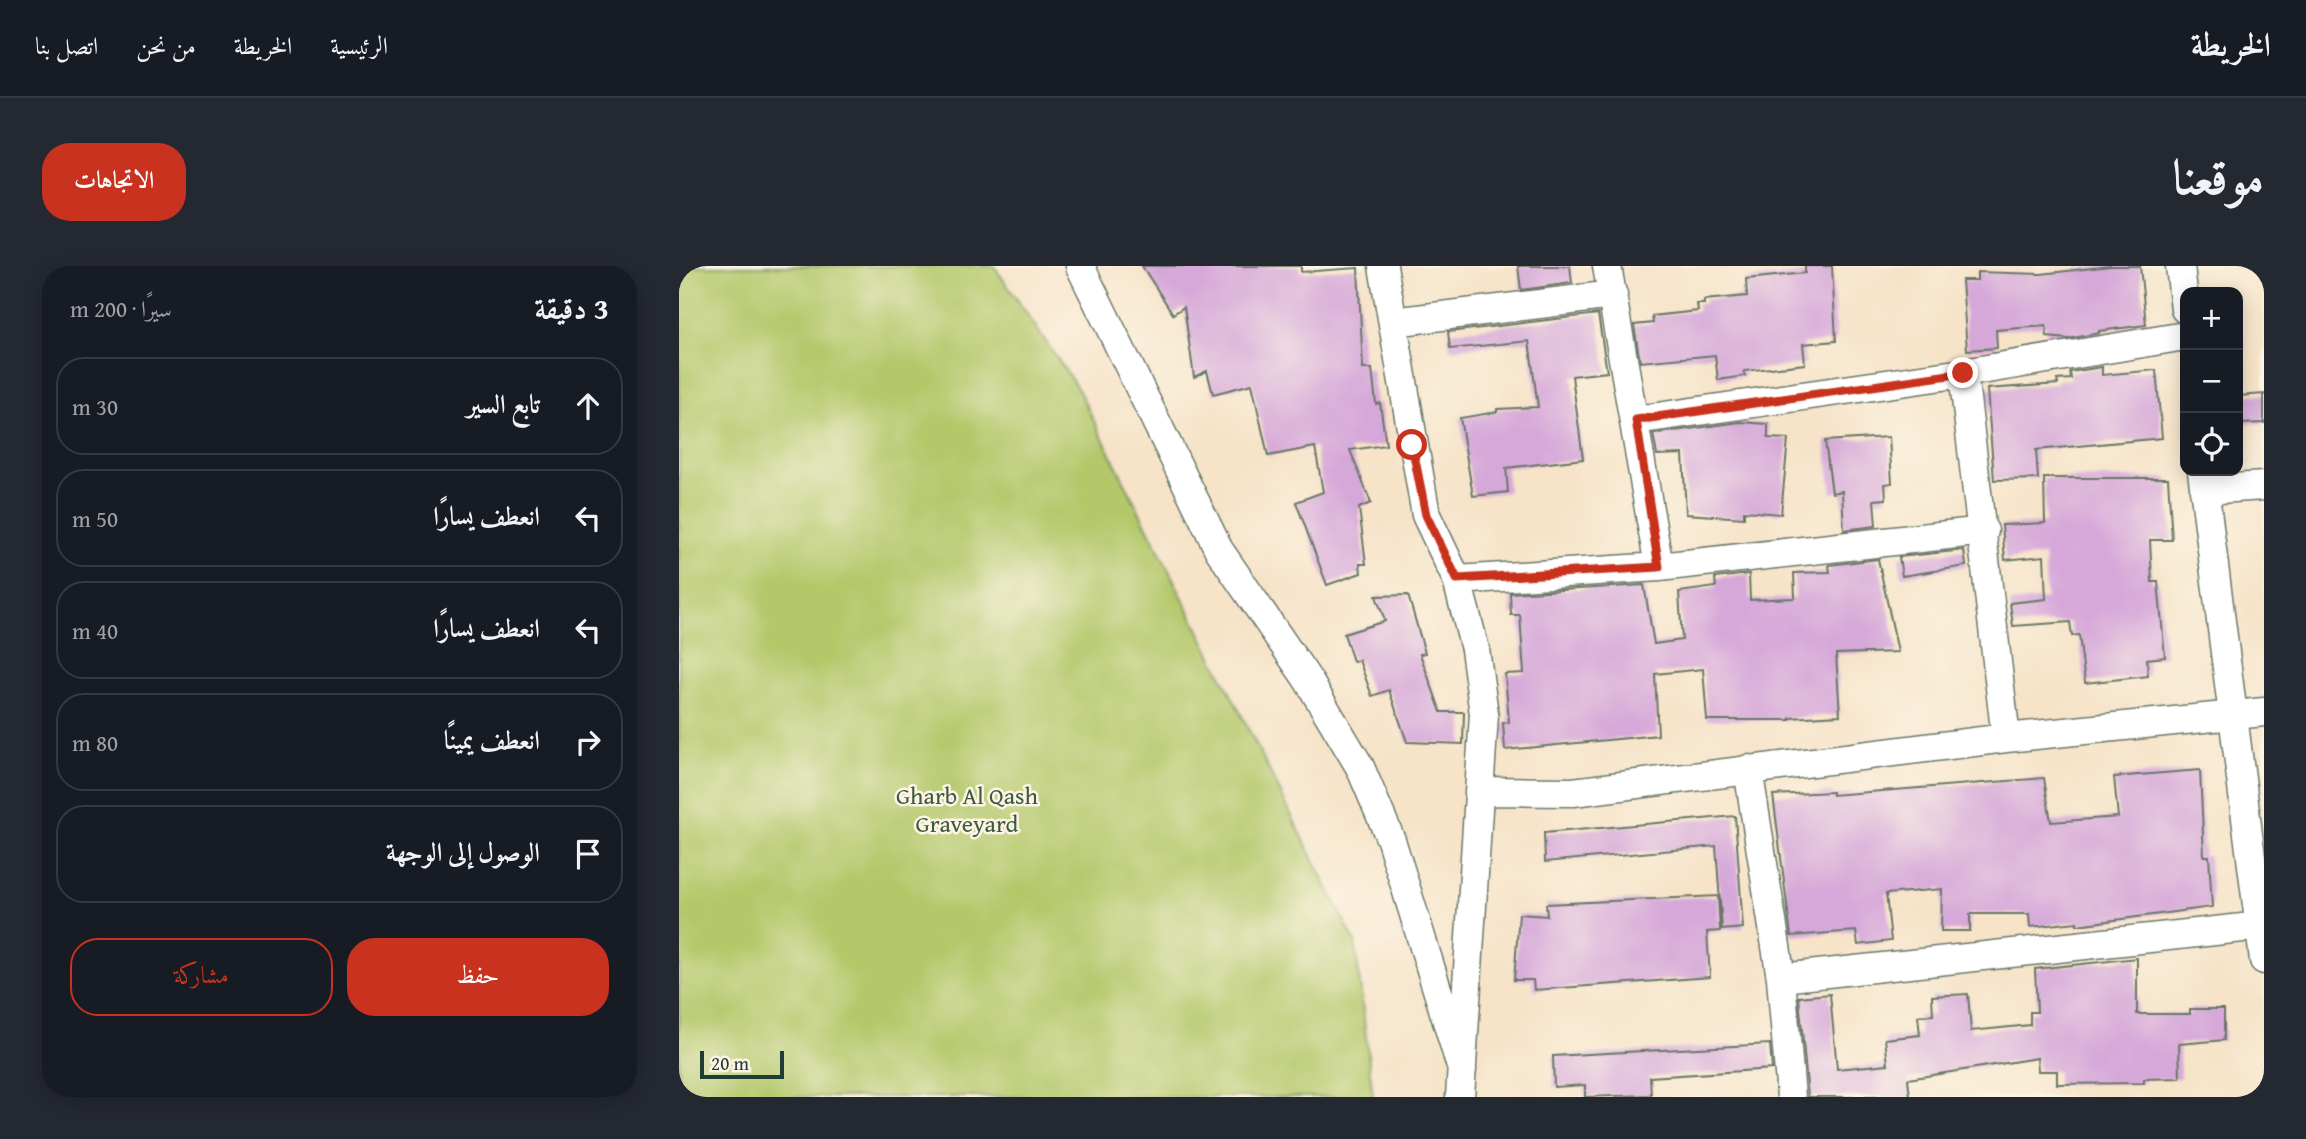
<!DOCTYPE html>
<html lang="ar">
<meta charset="utf-8">
<style>
:root{--surface:#171b24;--page:#242831;--text:#f1f3f6;--muted:#9ea1a6;--line:#363941;--accent:#c8321e}
body{margin:0;font-family:"Gentium Book Plus",Amiri,serif;background:var(--page);color:var(--text);direction:rtl}
.controls{position:absolute;right:21px;top:21px;display:grid;overflow:hidden;border-radius:14px;box-shadow:0 4px 18px #0003}
.controls button{width:63px;height:63px;display:grid;place-items:center;padding:0;border:0;border-bottom:2px solid var(--line);background:var(--surface);color:var(--text);font:35px sans-serif}
.scale{position:absolute;left:21px;bottom:18px;width:84px;box-sizing:border-box;padding-left:7px;border:4px solid #1f3d34;border-top:0;font-size:19px;line-height:24px;white-space:nowrap;color:#1f3d34;-webkit-text-stroke:5px #fcf5e5;paint-order:stroke}
.stop{position:absolute;width:21px;height:21px;margin:-16px;border:5px solid #c8321e;border-radius:50%;background:#fff}
.stop.end{background:#c8321e;border-color:#fff;box-shadow:0 2px 7px #0008}
.list{margin:0;padding:0;list-style:none}
h2{display:flex;justify-content:space-between;align-items:center;height:91px;margin:0;padding:0 28px;font-size:30px}
h2 small{font-size:23px;font-weight:400;color:var(--muted)}
.list li{display:grid;grid-template-columns:46px 1fr auto;gap:21px;align-items:center;box-sizing:border-box;height:98px;margin:0 14px 14px;padding:0 14px;border:2px solid var(--line);border-radius:28px}
.list b{display:block;font-size:26px;white-space:nowrap}
.list em{font-size:23px;font-style:normal;color:var(--muted)}
.actions{display:flex;gap:14px;padding:21px 28px}
.actions a{flex:1;padding:16px 0;border:2px solid var(--accent);border-radius:28px;text-align:center;font-size:24px;color:var(--accent)}
.actions .main{background:var(--accent);color:#fff}
.icon{flex:none;width:38px;height:38px;fill:none;stroke:currentColor;stroke-width:2;stroke-linecap:round;stroke-linejoin:round}
.map{position:relative;flex:none;width:1585px;height:831px;overflow:hidden;direction:ltr;border-radius:28px}
header{display:flex;align-items:center;gap:42px;box-sizing:border-box;height:98px;padding:0 35px;background:var(--surface);border-bottom:2px solid var(--line)}
header strong{font-size:33px}
nav{display:flex;gap:38px;margin-inline-start:auto;font-size:24px}
.intro{display:flex;align-items:center;justify-content:space-between;box-sizing:border-box;height:168px;padding:0 42px}
h1{margin:0;font-size:49px}
.button{padding:18px 32px;border-radius:28px;background:var(--accent);color:#fff;font-size:24px;font-weight:700}
main{display:flex;gap:42px;padding:0 42px}
aside{flex:1;background:var(--surface);border-radius:28px;box-shadow:0 4px 18px #0003}
.map>svg:first-child{display:block}
</style>
<header>
<strong>الخريطة</strong>
<nav><a>الرئيسية</a><a>الخريطة</a><a>من نحن</a><a>اتصل بنا</a></nav>
</header>
<div class="intro"><h1>موقعنا</h1><a class="button">الاتجاهات</a></div>
<main>
<div class="map">
<svg width="1585" height="831" viewBox="0 0 1585 831">
<rect width="100%" height="100%" fill="#fcf5e5"/>
<filter id="ink" filterUnits="userSpaceOnUse"><feTurbulence type="fractalNoise" baseFrequency=".0143" numOctaves="2"/><feDisplacementMap in="SourceGraphic" scale="14" xChannelSelector="R" yChannelSelector="G"/><feConvolveMatrix kernelMatrix="1 2 1 2 8 2 1 2 1" color-interpolation-filters="sRGB"/></filter>
<filter id="wash" filterUnits="userSpaceOnUse"><feTurbulence type="fractalNoise" baseFrequency=".00686" numOctaves="4" result="noise"/><feDisplacementMap in="SourceGraphic" scale="28" xChannelSelector="R" yChannelSelector="G"/><feGaussianBlur stdDeviation="1.57" result="paint"/><feColorMatrix in="noise" values="0 0 0 0 0 0 0 0 0 0 0 0 0 0 0 0 0 1.4 0 .05"/><feComposite in="paint" operator="in"/></filter>
<g filter="url(#wash)">
<rect width="100%" height="100%" fill="#f6e3c8"/>
<path fill="#b4c86b" stroke="#6a8250" stroke-width="2" d="M0,0H315L399,123L676,676L694,831H0Z"/>
<g id="blocks">
<path fill="#d6a8d9" d="M463,0H622V6L679,2L684,103H693L697,138L701,137L707,179L671,184L692,237L680,242L687,298H681L682,307L648,319L617,236L644,226L636,181L589,190L573,118L534,128L528,105L515,111L505,41L494,48Z
M839,0H891L893,17L842,24Z
M1126,0H1153L1157,75L1124,78L1126,98L1065,105L1066,110L1039,114L1036,89L961,96L955,59L974,57L973,50L1019,45L1018,38H1025V34L1068,30L1067,13L1126,7Z
M1431,0H1461L1467,59L1420,65V67L1389,73L1368,71L1367,60L1317,64L1318,82L1288,84L1283,14H1298V6L1362,8Z
M919,48L928,106L893,110L904,193L827,202L829,226L794,230L781,152L818,146V143L859,141L850,75L771,83L769,66Z
M1423,101V109L1477,104L1483,172L1357,184L1359,213L1315,214L1308,123L1379,118L1378,114L1392,113L1391,106Z
M1585,128V157L1561,158L1560,130Z
M1061,156L1089,158V172L1109,173L1102,248L1065,245V252L1007,248L1004,188L978,189L974,168Z
M1210,171L1213,217L1206,218L1207,233L1195,234L1197,260L1165,264L1163,225L1153,227L1146,175Z
M1365,212H1489L1493,274H1471L1473,316H1479L1486,391L1468,393L1469,410L1406,417L1400,369L1393,370L1391,356L1334,360L1331,337L1367,333L1365,290L1326,294L1323,259L1366,257Z
M1285,284L1287,300L1223,310L1220,291Z
M1199,293L1219,386L1157,388L1161,449L1111,452V454H1028L1024,403L976,408L979,469L826,484L824,457L830,456L826,408L845,407L841,349H832L831,327L965,319L975,378L1003,374L1000,326L1037,321L1036,312L1070,308L1071,334L1116,332L1115,307L1151,306L1150,299Z
M729,329L746,387L741,388L762,446H785L784,478L728,476L710,424L693,430L680,394L674,395L665,368L706,355L697,330Z
M1521,504L1525,590H1530L1533,641L1398,659V656L1351,661L1350,648H1291V665H1262L1263,623L1207,628L1212,675L1179,679L1177,665L1112,670L1094,529L1153,526V529L1365,512L1372,556L1439,551L1435,511Z
M1056,550L1064,662L1043,664L1037,580L866,596L865,567Z
M1039,630L1041,665L1028,666L1031,711L855,724L854,714H835L840,648L868,650L867,638Z
M1458,692V748H1511V743H1545V774L1500,778L1501,812L1465,813V817L1378,818V805H1359L1358,792L1229,813L1231,831H1129L1120,731L1151,728L1158,803L1209,798L1206,773L1241,769L1239,750L1254,749L1253,730L1289,728L1292,765L1351,759V746H1358L1356,703Z
M1091,778L1093,803L971,811L972,829L906,831V819L875,821L874,790Z"/>
</g>
</g>
<g filter="url(#ink)">
<use href="#blocks" fill-opacity="0" stroke="#6a7768" stroke-width="2"/>
<g fill="none" stroke-linecap="round" stroke-linejoin="round">
<defs>
<path id="minor" d="M401,0L540,284L629,414L681,501L712,574L783,804
M704,0L747,249L778,314L796,383L805,448L781,831
M928,0L980,301
M1501,0L1506,43
M714,56L934,29
M1284,107L1327,472
M957,154L1284,107L1506,70
M1523,205L1585,694
M1525,224L1585,220
M778,314L980,301L1305,265
M1069,503L1102,712L1112,831
M800,525L894,526L1327,472L1585,446
M1102,712L1582,660"/>
</defs>
<use href="#minor" stroke="#6a7768" stroke-width="31"/>
<use href="#minor" stroke="#fff" stroke-width="28"/>
</g>
</g>
<g fill="none" stroke-linecap="round" stroke-linejoin="round" filter="url(#ink)">
<path stroke="#c8321e" stroke-width="9" d="M733,179L747,249L778,313L980,301L957,154L1284,107"/>
</g>
<g text-anchor="middle" dominant-baseline="central" stroke-width="5" stroke-linejoin="round" paint-order="stroke">
<g font-size="24" fill="#3d593f" stroke="#fcf5e5">
<text x="288" y="529">Gharb Al Qash<tspan x="288" dy="28">Graveyard</tspan></text>
</g>
</g>
</svg>
<div class="controls">
<button>+</button>
<button>−</button>
<button><svg class="icon" aria-label="locate" viewBox="0 0 24 24"><circle cx="12" cy="12" r="6"/><path d="M12 2v4M12 18v4M2 12h4M18 12h4"/></svg></button>
</div>
<div class="scale">20 m</div>
<div class="stop" style="left:733px;top:179px"></div>
<div class="stop end" style="left:1284px;top:107px"></div>
</div>
<aside>
<h2>3 دقيقة<small>سيرًا · 200 m</small></h2>
<ul class="list">
<li><svg class="icon" aria-label="ahead" viewBox="0 0 24 24"><path d="M12 20V5M6 11l6-6 6 6"/></svg><div><b>تابع السير</b></div><em>30 m</em></li>
<li><svg class="icon" aria-label="left" viewBox="0 0 24 24"><path d="M17 20v-9H6M10 6l-5 5 5 5"/></svg><div><b>انعطف يسارًا</b></div><em>50 m</em></li>
<li><svg class="icon" aria-label="left" viewBox="0 0 24 24"><path d="M17 20v-9H6M10 6l-5 5 5 5"/></svg><div><b>انعطف يسارًا</b></div><em>40 m</em></li>
<li><svg class="icon" aria-label="right" viewBox="0 0 24 24"><path d="M7 20v-9h11M14 6l5 5-5 5"/></svg><div><b>انعطف يمينًا</b></div><em>80 m</em></li>
<li><svg class="icon" aria-label="arrive" viewBox="0 0 24 24"><path d="M6 21V4h12l-3 4 3 4H6"/></svg><div><b>الوصول إلى الوجهة</b></div></li>
</ul>
<div class="actions"><a class="main">حفظ</a><a>مشاركة</a></div>
</aside>
</main>
